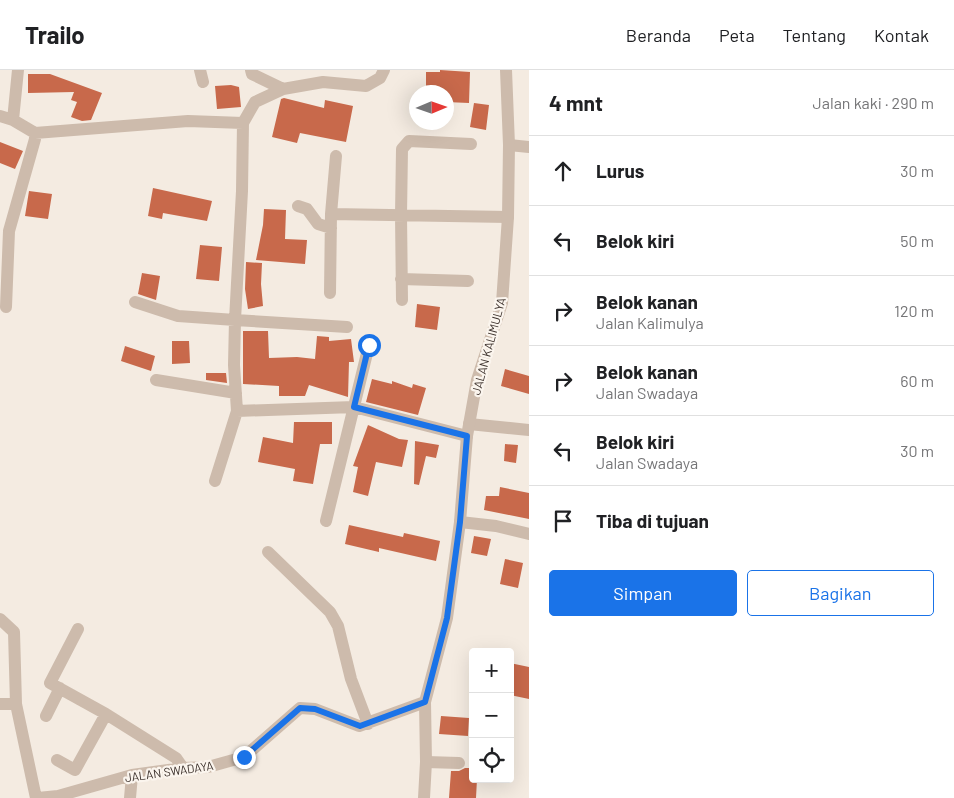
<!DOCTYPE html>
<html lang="id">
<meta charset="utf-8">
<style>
:root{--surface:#fff;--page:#f2f2f2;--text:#202124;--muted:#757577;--line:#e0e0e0;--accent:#1a73e8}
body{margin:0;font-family:Barlow,sans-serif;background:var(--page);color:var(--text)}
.controls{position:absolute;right:15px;bottom:15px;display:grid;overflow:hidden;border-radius:5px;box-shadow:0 5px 20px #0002}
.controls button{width:45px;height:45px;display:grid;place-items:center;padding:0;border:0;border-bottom:1px solid var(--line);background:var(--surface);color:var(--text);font:25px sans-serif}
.compass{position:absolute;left:409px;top:15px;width:45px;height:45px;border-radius:50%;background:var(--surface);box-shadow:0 5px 20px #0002;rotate:88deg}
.stop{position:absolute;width:15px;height:15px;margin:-11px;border:4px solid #1a73e8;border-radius:50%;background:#fff}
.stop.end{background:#1a73e8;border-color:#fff;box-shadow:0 1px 5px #0008}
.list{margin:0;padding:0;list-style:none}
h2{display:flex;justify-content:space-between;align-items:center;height:65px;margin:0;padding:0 20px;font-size:21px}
h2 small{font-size:16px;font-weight:400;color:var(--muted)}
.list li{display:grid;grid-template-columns:32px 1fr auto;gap:15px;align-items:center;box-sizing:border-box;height:70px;padding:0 20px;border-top:1px solid var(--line)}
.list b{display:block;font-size:19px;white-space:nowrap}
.list p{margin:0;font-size:16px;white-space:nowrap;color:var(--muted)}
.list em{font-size:16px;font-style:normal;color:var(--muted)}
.actions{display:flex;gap:10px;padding:15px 20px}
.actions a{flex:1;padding:11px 0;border:1px solid var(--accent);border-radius:5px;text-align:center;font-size:18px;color:var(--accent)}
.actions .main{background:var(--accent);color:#fff}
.icon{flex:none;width:28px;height:28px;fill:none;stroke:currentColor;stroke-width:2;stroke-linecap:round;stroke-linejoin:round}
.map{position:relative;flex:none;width:529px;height:728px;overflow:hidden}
header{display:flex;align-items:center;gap:30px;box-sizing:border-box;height:70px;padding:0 25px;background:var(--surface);border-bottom:1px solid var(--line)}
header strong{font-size:24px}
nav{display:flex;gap:28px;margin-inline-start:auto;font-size:18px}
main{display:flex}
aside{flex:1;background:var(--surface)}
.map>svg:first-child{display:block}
</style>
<header>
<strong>Trailo</strong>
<nav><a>Beranda</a><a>Peta</a><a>Tentang</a><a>Kontak</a></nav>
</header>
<main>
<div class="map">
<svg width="529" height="728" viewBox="0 0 529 728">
<rect width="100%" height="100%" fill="#f4ebe1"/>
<path fill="#c8694b" d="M440,0L470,2L469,33L446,32V22H426V2H440Z
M28,4H50L102,23L91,50L82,51L71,47L77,32L71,30L74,22L28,23Z
M231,15L239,17L241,37L217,39L215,16Z
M284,28L324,38L325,30L353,36L346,72L300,63L297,73L272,67L281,29Z
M474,33L489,35L486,60L470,57Z
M0,72L23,81L15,99L0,93Z
M153,118L212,131L207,151L163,143L162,149L148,146Z
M29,121L52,124L48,149L25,146Z
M264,139L286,140L285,169L307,170L305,194L256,190L263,155Z
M200,175L222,177L219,211L196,209Z
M246,192L262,193L261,214L263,236L248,239L245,219Z
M142,203L160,206L156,230L138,224Z
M417,234L440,237L437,260L415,257Z
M243,261H268L269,288L297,287L315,289L317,266L329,267V271L351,269L354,292H349L348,327L309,315L305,326H279V316L243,314Z
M172,271H189L190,293L172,294Z
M125,276L155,286L151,301L121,291Z
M505,299L529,306V324L501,316Z
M206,303H226L227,313L206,310Z
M372,309L392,314V311L412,318L413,314L426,318L418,345L366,332Z
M294,352H332V374H320L313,414L293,411L295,399L258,392L263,367L293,373Z
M368,355L399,369L408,370L402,397L376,392L368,426L353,422L358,397L353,396Z
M415,371L439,375L436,388L426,386L419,415L414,414Z
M505,374L518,375L516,393L504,391Z
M500,417L529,423V449L484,440L486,426H499Z
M349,455L403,467L404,463L440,471L436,491L379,478V482L345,474Z
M474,466L491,469L487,486L471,483Z
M505,489L523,493L518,518L500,514Z
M510,593L529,597V629L510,625Z
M441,646L469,648L468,666L439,664Z
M465,698H473V709H477L476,728H449L451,701H459Z"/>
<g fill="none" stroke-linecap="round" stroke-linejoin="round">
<path stroke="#cdbbac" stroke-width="12" d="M200,0L203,12
M251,0L252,4L283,19
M0,46L13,50L35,63L188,51L243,53
M13,50L18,0
M509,75L529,77
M298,136L307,139L318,154L331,158
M331,144L508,147
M401,209L468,211
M330,223L331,144L336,86
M402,230L401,145L402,79L409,71L471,74
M135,232L178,246L235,250L242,121L243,53L255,32L283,19L323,12L366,16L380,8L384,0
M6,237L9,161L35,69V63
M347,257L235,250L234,295L237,341L354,337L467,366
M156,310L236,323
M469,354L529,360
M215,411L237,341
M326,451L369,275
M460,452L496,456L529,464
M268,482L330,542L338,556L351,609L368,654
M0,549L14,562L16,634L36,728
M78,559L50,613L106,644L176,688L183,698
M0,634H16
M46,646L60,618
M57,690L75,700L106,644
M426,692L459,693
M38,728L58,726L132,705L183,698L208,697L244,687L300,638L315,639L359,656L425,632
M130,728L132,705"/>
<path stroke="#cdbbac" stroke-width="12" d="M424,728L426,692L425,632L447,548L460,452L467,366L477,310L502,233L508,147L509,75L506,0"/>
</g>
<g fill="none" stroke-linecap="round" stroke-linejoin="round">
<path stroke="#1a73e8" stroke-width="6" d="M244,687L300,638L315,639L360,656L425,632L447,548L460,452L467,366L354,337L369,275"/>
</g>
<g text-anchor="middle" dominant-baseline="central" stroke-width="4.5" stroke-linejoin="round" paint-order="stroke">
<g font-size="12" fill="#3b302b" stroke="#fbf5ee">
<text transform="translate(488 276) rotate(-75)">JALAN KALIMULYA</text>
<text transform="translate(169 701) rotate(-8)">JALAN SWADAYA</text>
</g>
</g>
</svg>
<div class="controls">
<button>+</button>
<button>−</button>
<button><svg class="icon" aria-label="locate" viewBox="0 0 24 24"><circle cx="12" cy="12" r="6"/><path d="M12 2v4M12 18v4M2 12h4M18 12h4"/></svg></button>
</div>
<svg class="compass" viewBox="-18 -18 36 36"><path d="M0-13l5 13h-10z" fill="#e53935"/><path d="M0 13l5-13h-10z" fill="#757577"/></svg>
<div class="stop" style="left:369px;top:275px"></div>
<div class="stop end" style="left:244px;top:687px"></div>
</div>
<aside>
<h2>4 mnt<small>Jalan kaki · 290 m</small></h2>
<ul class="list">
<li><svg class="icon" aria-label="ahead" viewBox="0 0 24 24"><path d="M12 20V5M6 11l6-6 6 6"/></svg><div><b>Lurus</b></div><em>30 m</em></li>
<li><svg class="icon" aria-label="left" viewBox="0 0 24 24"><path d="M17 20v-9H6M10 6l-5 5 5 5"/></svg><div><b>Belok kiri</b></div><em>50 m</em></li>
<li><svg class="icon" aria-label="right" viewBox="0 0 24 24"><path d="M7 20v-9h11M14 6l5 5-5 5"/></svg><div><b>Belok kanan</b><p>Jalan Kalimulya</p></div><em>120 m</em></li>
<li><svg class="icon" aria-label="right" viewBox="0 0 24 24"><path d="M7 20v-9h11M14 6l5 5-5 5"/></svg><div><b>Belok kanan</b><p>Jalan Swadaya</p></div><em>60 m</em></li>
<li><svg class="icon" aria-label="left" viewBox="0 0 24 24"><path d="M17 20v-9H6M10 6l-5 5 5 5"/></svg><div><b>Belok kiri</b><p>Jalan Swadaya</p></div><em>30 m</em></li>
<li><svg class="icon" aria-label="arrive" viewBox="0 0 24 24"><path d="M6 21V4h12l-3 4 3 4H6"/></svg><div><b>Tiba di tujuan</b></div></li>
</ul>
<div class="actions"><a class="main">Simpan</a><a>Bagikan</a></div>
</aside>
</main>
